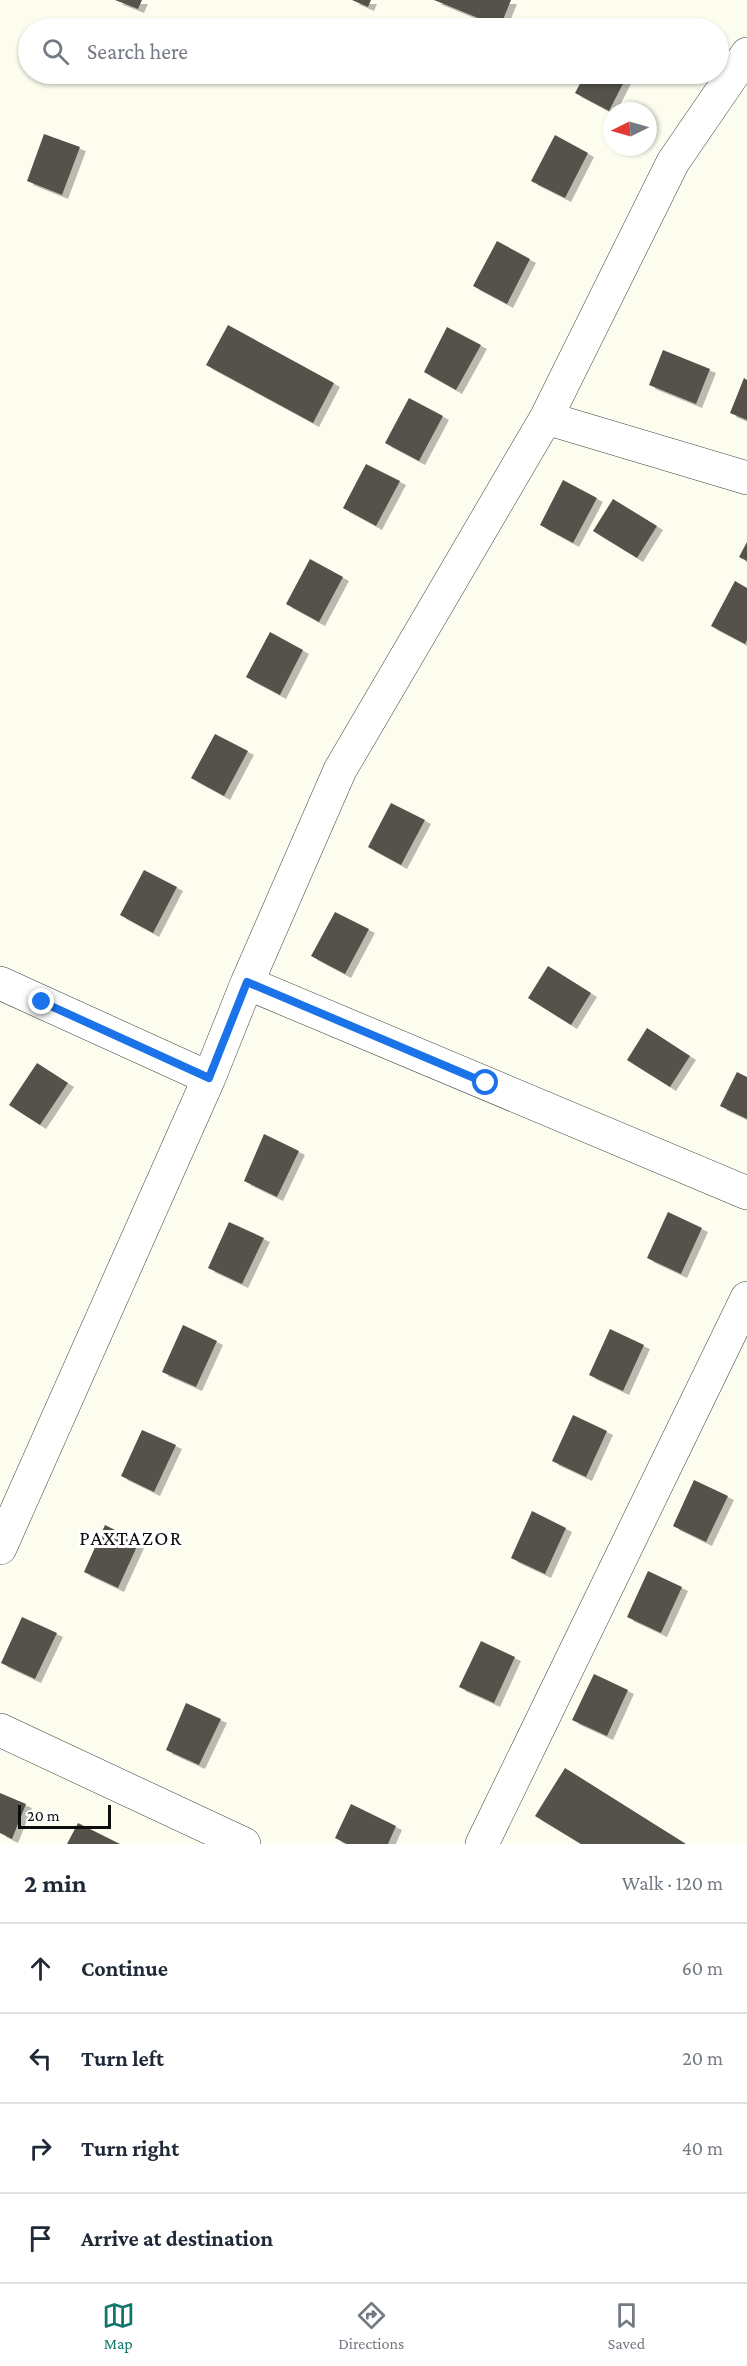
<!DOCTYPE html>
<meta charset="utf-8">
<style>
:root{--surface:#fff;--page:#f2f2f3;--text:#1f2937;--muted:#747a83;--line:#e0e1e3;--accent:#0f766e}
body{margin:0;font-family:"Crimson Pro",serif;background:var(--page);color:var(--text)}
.compass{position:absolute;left:603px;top:102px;width:54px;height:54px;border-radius:50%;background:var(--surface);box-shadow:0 2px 4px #0004;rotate:265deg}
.scale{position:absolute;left:18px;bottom:15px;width:93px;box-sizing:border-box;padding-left:6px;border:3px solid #0d0d0d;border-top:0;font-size:16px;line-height:21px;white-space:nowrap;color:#0d0d0d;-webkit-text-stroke:4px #fff;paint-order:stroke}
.stop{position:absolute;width:18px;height:18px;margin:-14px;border:4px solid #1a73e8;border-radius:50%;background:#fff}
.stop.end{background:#1a73e8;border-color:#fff;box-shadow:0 2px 6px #0008}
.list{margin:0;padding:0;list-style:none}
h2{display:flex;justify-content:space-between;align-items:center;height:78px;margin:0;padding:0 24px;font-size:26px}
h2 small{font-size:20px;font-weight:400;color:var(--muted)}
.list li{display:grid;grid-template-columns:39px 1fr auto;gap:18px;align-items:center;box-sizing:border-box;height:90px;padding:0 24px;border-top:2px solid var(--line)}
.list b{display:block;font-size:22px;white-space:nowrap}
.list em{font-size:20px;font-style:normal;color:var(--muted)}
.icon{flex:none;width:33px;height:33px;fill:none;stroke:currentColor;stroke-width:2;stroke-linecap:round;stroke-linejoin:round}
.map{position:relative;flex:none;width:747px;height:1844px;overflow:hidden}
.search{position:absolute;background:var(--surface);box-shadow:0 2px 4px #0004;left:18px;right:18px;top:18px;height:66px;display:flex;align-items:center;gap:15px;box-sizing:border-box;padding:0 21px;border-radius:33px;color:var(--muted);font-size:22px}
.sheet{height:438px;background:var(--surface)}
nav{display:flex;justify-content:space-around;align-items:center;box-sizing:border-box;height:84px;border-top:2px solid var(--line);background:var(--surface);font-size:16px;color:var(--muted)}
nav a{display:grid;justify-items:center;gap:3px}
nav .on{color:var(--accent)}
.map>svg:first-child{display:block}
</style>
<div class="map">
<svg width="747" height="1844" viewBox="0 0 747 1844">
<defs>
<filter id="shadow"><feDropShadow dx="6" dy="4" stdDeviation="0" flood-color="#0004"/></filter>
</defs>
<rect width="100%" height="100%" fill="#fdfdef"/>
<path fill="#55514b" filter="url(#shadow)" d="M115,0H142L138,9Z
M352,0H371L368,7Z
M434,0H511L500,27Z
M585,74H628L609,111L575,93Z
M44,134L80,147L62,195L27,181Z
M555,135L588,153L565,198L531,181Z
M497,241L530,259L507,304L473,286Z
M228,325L334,383L313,423L206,365Z
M447,327L481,345L456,390L424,372Z
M663,350L710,369L696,404L649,385Z
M744,378L747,380V420L730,413Z
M409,398L443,416L419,461L385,443Z
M366,464L400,481L376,526L343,508Z
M563,480L597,498L573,543L540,525Z
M613,499L657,526L637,558L593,531Z
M747,542V561L739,557Z
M310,559L343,577L319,622L286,604Z
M735,581L747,588V640L745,644L711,626Z
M270,632L303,650L280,695L246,677Z
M215,734L248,751L224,796L191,778Z
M391,803L425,820L401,865L368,847Z
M144,870L177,887L153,933L120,915Z
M335,912L369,929L345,974L311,956Z
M548,966L591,993L571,1025L528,998Z
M647,1028L690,1056L670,1087L627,1060Z
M37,1063L68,1083L40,1125L9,1105Z
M737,1072L747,1077V1119L720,1106Z
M264,1134L299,1151L277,1197L244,1181Z
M668,1212L702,1228L681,1274L647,1258Z
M229,1222L264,1238L242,1284L208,1268Z
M183,1325L217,1341L196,1387L162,1372Z
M610,1329L644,1345L623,1391L589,1375Z
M573,1415L607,1431L586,1477L552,1461Z
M142,1430L176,1445L154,1492L121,1476Z
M694,1480L728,1496L706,1542L673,1526Z
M532,1511L566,1528L545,1574L511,1558Z
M105,1525L139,1542L118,1588L84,1572Z
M648,1571L682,1587L661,1633L627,1617Z
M22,1617L57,1633L35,1679L1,1663Z
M481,1641L515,1657L494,1703L459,1687Z
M594,1674L628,1690L607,1736L572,1720Z
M186,1703L221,1719L199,1765L166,1750Z
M565,1768L686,1844H581L535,1816Z
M0,1793L26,1804L12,1839L0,1833Z
M351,1804L396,1826L388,1844H347L335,1838Z
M78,1823L120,1844H67Z"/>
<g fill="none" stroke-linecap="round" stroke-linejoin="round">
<defs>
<path id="minor" d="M546,418L747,478
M0,983L209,1078
M247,983L747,1193
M0,1548L209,1078L247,983L340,770L546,418L673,162L747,54
M0,1730L244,1844
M482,1844L747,1298"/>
</defs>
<use href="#minor" stroke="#404040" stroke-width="34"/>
<use href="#minor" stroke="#fff" stroke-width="33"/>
</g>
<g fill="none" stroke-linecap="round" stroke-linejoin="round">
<path stroke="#1a73e8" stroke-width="8" d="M42,1002L209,1078L247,982L486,1083"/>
</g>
<g text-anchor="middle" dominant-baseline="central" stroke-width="6" stroke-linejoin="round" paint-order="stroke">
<g font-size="21" letter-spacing="1.5" fill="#0d0d0d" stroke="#fff">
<text x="131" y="1538">PAXTAZOR</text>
</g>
</g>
</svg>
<svg class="compass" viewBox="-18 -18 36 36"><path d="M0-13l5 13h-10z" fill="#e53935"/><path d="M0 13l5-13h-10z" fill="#747a83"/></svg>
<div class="scale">20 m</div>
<div class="stop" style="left:486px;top:1083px"></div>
<div class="stop end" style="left:42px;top:1002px"></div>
<div class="search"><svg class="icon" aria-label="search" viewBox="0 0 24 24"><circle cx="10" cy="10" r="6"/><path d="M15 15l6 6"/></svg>Search here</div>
</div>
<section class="sheet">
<h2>2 min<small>Walk · 120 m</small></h2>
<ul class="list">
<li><svg class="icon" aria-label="ahead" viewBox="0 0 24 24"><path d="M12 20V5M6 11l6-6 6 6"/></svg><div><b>Continue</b></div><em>60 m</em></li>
<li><svg class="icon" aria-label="left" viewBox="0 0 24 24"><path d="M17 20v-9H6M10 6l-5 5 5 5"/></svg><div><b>Turn left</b></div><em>20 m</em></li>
<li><svg class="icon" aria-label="right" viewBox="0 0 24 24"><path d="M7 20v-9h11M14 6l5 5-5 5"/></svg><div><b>Turn right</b></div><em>40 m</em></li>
<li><svg class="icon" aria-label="arrive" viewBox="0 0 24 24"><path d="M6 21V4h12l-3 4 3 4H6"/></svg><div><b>Arrive at destination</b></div></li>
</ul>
</section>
<nav>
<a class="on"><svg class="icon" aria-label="map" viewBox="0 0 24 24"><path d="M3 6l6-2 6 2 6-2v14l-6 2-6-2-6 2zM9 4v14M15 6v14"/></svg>Map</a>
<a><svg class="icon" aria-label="directions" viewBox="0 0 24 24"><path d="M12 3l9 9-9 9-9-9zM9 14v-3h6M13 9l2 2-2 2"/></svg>Directions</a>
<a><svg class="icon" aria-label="saved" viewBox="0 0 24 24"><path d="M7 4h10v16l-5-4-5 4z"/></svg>Saved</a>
</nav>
